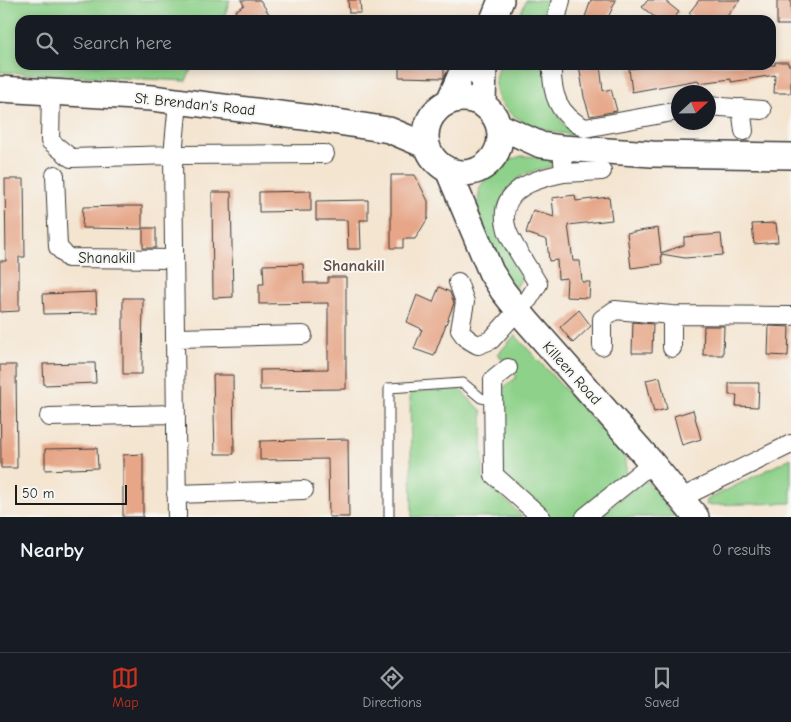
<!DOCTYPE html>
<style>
:root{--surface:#171b24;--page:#20242c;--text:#f1f3f6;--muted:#9ea1a6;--line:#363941;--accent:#c8321e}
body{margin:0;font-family:"Comic Neue",sans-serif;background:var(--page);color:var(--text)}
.compass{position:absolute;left:671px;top:85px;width:45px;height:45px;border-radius:50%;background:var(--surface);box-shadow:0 2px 8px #0003;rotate:68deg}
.scale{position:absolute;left:15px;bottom:12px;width:112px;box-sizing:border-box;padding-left:5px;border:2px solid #1c1c1c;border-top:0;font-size:14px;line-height:18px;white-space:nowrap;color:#1c1c1c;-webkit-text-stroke:4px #f6f6f2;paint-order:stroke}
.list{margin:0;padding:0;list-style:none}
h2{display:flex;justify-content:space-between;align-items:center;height:65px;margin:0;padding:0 20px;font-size:21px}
h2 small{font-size:16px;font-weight:400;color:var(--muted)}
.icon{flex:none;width:28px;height:28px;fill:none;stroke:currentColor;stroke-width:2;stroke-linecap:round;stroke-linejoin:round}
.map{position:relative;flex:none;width:791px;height:517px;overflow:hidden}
.search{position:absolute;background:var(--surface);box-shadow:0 2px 8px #0003;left:15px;right:15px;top:15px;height:55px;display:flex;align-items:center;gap:12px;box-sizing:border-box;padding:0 18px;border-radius:15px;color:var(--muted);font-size:19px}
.sheet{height:135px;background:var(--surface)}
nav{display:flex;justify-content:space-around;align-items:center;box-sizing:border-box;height:70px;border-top:1px solid var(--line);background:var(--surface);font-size:14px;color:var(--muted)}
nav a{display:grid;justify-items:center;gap:2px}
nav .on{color:var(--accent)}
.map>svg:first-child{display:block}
</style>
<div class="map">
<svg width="791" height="517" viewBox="0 0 791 517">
<rect width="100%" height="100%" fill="#f6f6f2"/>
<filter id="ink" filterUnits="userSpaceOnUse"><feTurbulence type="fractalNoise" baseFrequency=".02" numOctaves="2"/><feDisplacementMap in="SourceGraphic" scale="10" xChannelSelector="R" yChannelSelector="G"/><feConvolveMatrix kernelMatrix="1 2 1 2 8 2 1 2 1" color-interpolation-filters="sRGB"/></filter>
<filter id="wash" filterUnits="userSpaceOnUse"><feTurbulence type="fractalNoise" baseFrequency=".0096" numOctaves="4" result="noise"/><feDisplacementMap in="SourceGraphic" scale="20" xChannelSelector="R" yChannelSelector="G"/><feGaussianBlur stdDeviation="1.12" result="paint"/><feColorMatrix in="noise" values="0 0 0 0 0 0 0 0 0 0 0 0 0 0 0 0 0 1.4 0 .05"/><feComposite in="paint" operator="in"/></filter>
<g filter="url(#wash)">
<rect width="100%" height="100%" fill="#f4e5d1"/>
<path fill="#8ed18a" stroke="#557653" d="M0,0H230L223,20H20V65H193L186,81L0,72Z
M526,0H554L549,20H518Z
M500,65H545C550,89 551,116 572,132L571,135C535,129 480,114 500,65Z
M521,156L552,157L553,166C521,173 507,180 497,212L524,274L516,288L502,276L477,209L480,187L489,174L501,163Z
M515,335L624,454L627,475L574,517H551L504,475L499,466V391L517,377L498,354Z
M459,389L482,411L483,479L523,517H412L410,392Z
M791,458V503L706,505L707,500Z
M647,481L675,517H598L642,482Z"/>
<g id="blocks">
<path fill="#e6a687" d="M241,0H260L273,20H240L235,11L244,5Z
M348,0H360L361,13H349Z
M591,0H616L607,20H584Z
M648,0H664L679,12L672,20H658L642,7Z
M699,0H740L724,20L717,15L713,20H697L689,13Z
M777,0H791V25H777Z
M775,62H788V65H791V93H774L775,75L731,82V79L699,83L698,80L632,92L629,69L658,65H775Z
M399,65H444V78L399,77Z
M579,65H600L603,91L611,89L617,111L590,116L584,97Z
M391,175H415L428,201V218L415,239H403V248H391Z
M5,179H24L25,257H19V311L0,312V261H6Z
M311,191V211L259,212V192Z
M212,192H231L233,297L213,298Z
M575,195L576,201L609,197L612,220L568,225L573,261H580L582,282H590L589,298L566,297L567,278L558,279L557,260L549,261L547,240L526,233L533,210L554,217L552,198Z
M368,200V220H360L361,249H348L347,220H316V201Z
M122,206H142V229L82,228L83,207Z
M776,223L778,242L754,244L752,224Z
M143,228H156V248H143Z
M658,228L661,253L684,245V237L721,234L723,255L685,258L661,254L662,264L631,268L627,233Z
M303,264L304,283H328V277H346V389L260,390V370L328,369V303L259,304V284H264L263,265Z
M439,287L450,292L454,303L434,356L414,349L422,329L407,322L417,295L433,302Z
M96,292L97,313L44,314L43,294Z
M123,298H143L142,374H123Z
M579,310L591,326L573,343L560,327Z
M633,322L653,324L652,353H632Z
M704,326H724L723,355H703Z
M769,326L789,327L788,356L768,355Z
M82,363H95L96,383L44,385L43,364Z
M0,365H16L17,468H1Z
M213,375H233L234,454H215Z
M660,377L667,409L654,412L646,380Z
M729,383H759L758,407L736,406L737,395H729Z
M693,410L701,439L682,445L674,416Z
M348,439L349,517H329L328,459L260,460V441Z
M97,448L98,468L45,470V449Z
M143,454V517H123V455Z"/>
</g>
</g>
<g filter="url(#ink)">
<use href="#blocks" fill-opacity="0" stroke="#3c3a37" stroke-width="1"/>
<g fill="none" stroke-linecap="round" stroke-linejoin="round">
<defs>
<path id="lane" d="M389,517V388L463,383L481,398L493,401"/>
<path id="street" d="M556,20L561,0
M552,65C551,94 558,115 585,128L678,111
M51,91L50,141L71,158L173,155L325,154
M708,106L762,110
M741,108L744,131
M564,173L602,171
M55,175L58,247L68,258L174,259
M458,282L465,302L460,330C465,338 470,341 478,345L491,340L518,310
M528,300L538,284C530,270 511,243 507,230C495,190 534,179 564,173L562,148
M672,315V348
M176,338L303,335
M602,346V319L615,310L672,315L791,316
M508,368L493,380L494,475L541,517
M49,417L175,414
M176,494L304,490
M681,498L791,444
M177,517L173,155L178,102
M585,517L652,463"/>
<path id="secondary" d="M493,20L501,0
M0,89L152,98L312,118L389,130L427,146
M426 136a37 37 0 1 1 74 0a37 37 0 1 1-74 0Z
M449,101L465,65
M483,104L484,65
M499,126L541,145L562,148L652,154L791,156
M448,170L491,272L503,291L526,320L652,463L696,517"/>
</defs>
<use href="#lane" stroke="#3c3a37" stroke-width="11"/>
<use href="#street" stroke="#3c3a37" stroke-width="20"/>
<use href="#secondary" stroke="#3c3a37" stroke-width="28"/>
<use href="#lane" stroke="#fff" stroke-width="9"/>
<use href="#street" stroke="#fff" stroke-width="18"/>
<use href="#secondary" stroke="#fff" stroke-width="25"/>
</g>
</g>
<g text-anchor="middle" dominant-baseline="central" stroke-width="4" stroke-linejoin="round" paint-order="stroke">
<g font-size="15" fill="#1c1c1c" stroke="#f6f6f2">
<text transform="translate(195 104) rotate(6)">St. Brendan's Road</text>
<text x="107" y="258">Shanakill</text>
<text transform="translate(572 373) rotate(48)">Killeen Road</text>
</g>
<g font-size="16" font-weight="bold" fill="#634c41" stroke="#f6f6f2">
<text x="354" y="266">Shanakill</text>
</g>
</g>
</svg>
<svg class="compass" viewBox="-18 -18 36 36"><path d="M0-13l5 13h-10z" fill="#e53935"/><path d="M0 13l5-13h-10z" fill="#9ea1a6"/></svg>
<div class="scale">50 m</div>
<div class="search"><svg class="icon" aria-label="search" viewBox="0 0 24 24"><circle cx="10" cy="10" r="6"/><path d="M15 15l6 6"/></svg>Search here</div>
</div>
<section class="sheet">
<h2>Nearby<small>0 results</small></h2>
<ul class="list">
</ul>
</section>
<nav>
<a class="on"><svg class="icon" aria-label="map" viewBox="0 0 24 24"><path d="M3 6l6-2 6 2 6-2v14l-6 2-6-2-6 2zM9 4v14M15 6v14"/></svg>Map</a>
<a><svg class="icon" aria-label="directions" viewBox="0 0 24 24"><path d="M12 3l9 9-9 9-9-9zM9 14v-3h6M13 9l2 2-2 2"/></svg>Directions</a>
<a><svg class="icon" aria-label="saved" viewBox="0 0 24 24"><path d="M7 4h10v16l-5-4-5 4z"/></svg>Saved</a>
</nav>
